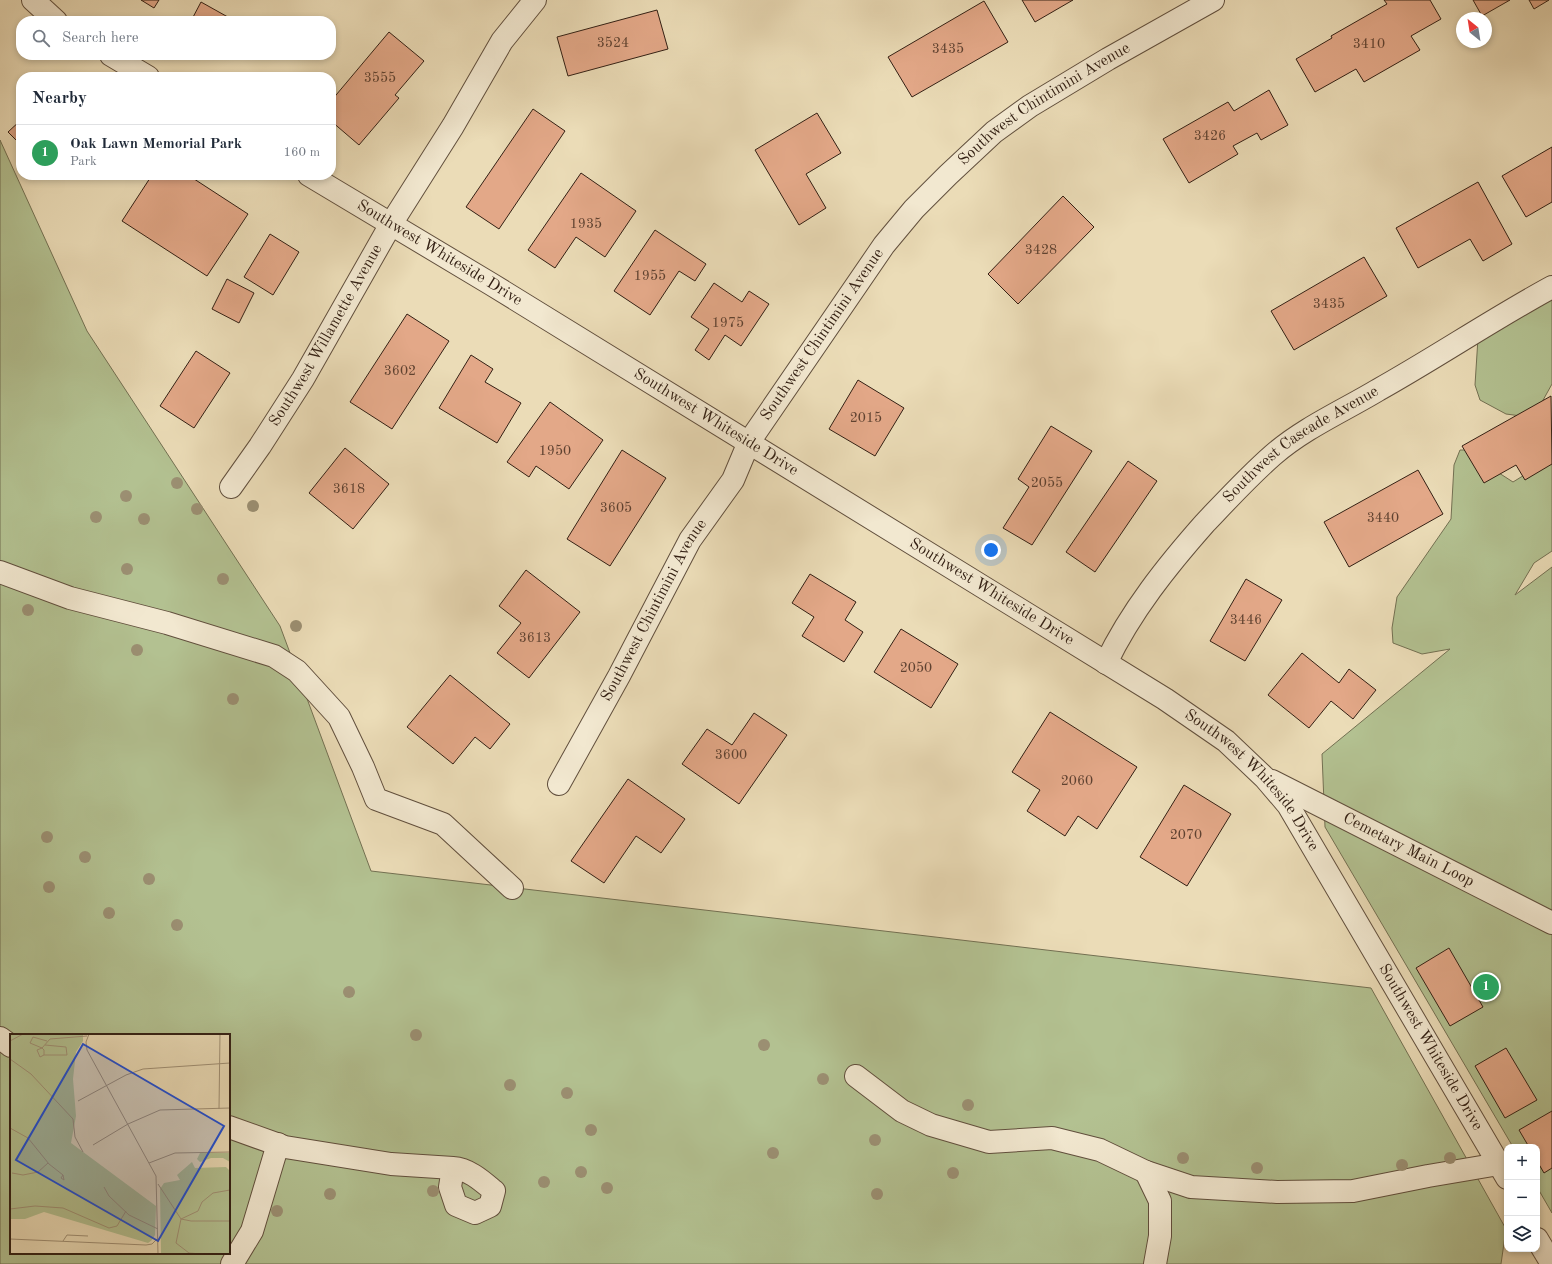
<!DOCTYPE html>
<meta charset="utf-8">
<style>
:root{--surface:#fff;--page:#f6f6f7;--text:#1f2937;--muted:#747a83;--line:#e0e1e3;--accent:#8f2418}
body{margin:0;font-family:"Old Standard TT",serif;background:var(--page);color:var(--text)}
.controls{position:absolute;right:12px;bottom:12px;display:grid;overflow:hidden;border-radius:8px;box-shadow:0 2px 6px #0003}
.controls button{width:36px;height:36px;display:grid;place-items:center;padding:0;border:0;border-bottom:1px solid var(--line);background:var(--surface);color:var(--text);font:20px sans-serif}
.compass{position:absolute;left:1456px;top:12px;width:36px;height:36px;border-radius:50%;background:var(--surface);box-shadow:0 2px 6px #0003;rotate:330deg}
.you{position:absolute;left:991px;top:550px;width:14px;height:14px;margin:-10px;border:3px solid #fff;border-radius:50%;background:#1a73e8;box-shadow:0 0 0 6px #1a73e833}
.badge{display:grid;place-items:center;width:26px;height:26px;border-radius:50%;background:var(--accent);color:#fff;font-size:13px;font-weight:700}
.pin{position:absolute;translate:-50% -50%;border:2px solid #fff;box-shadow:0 1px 4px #0006}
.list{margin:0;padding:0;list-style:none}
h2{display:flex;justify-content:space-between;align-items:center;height:52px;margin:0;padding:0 16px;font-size:17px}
h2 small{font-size:13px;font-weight:400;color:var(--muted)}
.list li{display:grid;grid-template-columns:26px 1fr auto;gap:12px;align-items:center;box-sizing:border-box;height:56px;padding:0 16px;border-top:1px solid var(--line)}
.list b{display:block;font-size:15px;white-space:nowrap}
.list p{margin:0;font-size:13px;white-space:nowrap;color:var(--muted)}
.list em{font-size:13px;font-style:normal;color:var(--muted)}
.icon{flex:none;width:22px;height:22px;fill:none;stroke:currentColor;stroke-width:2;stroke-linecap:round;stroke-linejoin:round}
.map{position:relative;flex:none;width:1552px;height:1264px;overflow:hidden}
.search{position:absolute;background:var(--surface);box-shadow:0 2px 6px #0003;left:16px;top:16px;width:320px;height:44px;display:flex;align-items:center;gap:10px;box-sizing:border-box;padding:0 14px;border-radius:16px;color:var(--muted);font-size:15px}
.panel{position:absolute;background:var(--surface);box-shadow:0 2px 6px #0003;left:16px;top:72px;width:320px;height:108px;border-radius:16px}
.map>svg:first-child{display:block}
</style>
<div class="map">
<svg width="1552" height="1264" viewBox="0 0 1552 1264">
<rect width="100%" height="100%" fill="#ebdcb7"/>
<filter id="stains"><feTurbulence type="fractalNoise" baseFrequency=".005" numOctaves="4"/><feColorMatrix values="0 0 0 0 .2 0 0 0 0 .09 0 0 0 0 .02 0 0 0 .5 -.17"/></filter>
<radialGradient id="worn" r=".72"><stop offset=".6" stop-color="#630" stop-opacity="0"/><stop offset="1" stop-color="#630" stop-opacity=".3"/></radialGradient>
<path fill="#b3c191" stroke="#737052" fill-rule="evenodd" d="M0,140L87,331L280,626L371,871L1371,988L1506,1229L1501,1264H0ZM11,1035H229V1253H11Z
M1552,280V384L1537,411L1521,416L1506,414L1480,400L1475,385L1478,338Z
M1460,450H1478L1499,473L1513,482L1552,458V551L1534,563L1515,595L1552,567V1213L1537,1187V1147H1513L1325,827L1322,754L1450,649L1422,654L1393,643L1392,628L1397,597L1451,519L1454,465Z"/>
<path fill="#e3a888" stroke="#332014" d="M141,0H159L154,8Z
M1022,0H1073L1035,22Z
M1384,0H1430L1441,19L1411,36L1420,50L1364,82L1356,69L1315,92L1296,59L1332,38L1331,36L1387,4Z
M1473,0H1510L1482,16Z
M1529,0H1549L1534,9Z
M984,1L1008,42L912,97L888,57Z
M201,2L235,21H191Z
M657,10L668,49L568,76L557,37Z
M389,32L424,61L395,95L399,98L359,145L331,121V101Z
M1269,90L1288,125L1261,140L1257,133L1233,146L1238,154L1189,183L1163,139L1228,102L1234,111Z
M533,109L565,131L499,229L466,207Z
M817,113L841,153L806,174L826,208L799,225L755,150Z
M21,120V145L8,132Z
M1552,147V202L1526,217L1502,176Z
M581,173L636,211L605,257L576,237L555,268L528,250Z
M152,175H188L248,214L207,276L122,221Z
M1478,182L1512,244L1483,261L1470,239L1418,268L1396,228Z
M1063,196L1094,227L1018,304L988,274Z
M655,230L706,264L695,281L679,271L650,315L614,291Z
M270,234L299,252L273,295L244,277Z
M1364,257L1387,296L1294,350L1271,311Z
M227,279L254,293L239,323L212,309Z
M714,283L742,302L749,291L769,304L741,346L725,335L709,360L695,350L709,329L691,317Z
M407,314L449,341L392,429L350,402Z
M196,351L230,373L194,428L160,406Z
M471,355L493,369L485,382L521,403L497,443L439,408Z
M858,380L904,408L875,456L829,429Z
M1551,396L1552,464L1525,480L1516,465L1484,483L1462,446Z
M550,402L603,440L569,489L536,466L529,477L507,462Z
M1051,426L1092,451L1032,545L1003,528L1029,487L1018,479Z
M345,448L389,484L353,529L309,493Z
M622,450L666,478L610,566L567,539Z
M1128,461L1157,481L1095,572L1066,552Z
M1418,470L1443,514L1349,567L1324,522Z
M526,570L580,612L529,678L497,653L521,623L499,606Z
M810,574L856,602L845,620L863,632L844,662L802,636L814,617L792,603Z
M1246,579L1282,600L1245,661L1210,641Z
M901,629L958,664L931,708L874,672Z
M1302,653L1339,683L1349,669L1376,690L1353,719L1331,701L1309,728L1268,695Z
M450,675L510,724L490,749L475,737L453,764L407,727Z
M1050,712L1137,767L1097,829L1078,816L1065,836L1027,811L1040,790L1012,772Z
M754,713L787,735L739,804L682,764L707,729L732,745Z
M628,779L685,819L661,853L636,836L604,883L571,861Z
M1184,785L1231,814L1187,886L1140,857Z
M1449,948L1483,1007L1450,1026L1416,968Z
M1506,1048L1537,1100L1505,1118L1475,1066Z
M1552,1111V1168L1544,1173L1537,1161V1147H1529L1519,1130Z"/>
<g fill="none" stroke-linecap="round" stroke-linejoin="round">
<defs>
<g id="minor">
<path d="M33,0L56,21"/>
<path d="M111,55L148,77"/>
<path id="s1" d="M309,175L491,284L1165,699L1226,741L1265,778L1288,805L1507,1178"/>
<path id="s2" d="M231,487L260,446L303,379L391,224L453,126L502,41L535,0"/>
<path d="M0,572L70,598L167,623L274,656L297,671L339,717L363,767L376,799L443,824L512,888"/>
<path id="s3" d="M1106,663C1131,611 1167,566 1205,523C1227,500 1249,476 1273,455C1304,428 1343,411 1378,390C1437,357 1493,319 1552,287"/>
<path id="s4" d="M1272,781L1552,923"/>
<path id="s5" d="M559,784L619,676L690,540L733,480L749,442L884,245L914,209L948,175L994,132L1030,106L1108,59L1213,0"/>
<path d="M0,1038L11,1046"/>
<path d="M856,1076L902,1111L931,1125L989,1142L1052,1138L1100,1150L1146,1172L1191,1187L1277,1192L1353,1191L1428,1176L1499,1164"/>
<path d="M229,1127L285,1147L391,1164L453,1168C469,1169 482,1181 494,1191L490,1206L475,1213L456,1205L450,1187L453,1168"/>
<path d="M1146,1172L1160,1201V1236L1155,1264"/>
<path d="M1537,1239L1552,1264"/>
<path d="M232,1264L252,1231L278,1144"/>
</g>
</defs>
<use href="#minor" stroke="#614f3d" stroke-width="24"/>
<use href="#minor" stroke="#f2e8d0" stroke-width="22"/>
</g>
<g fill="#9b8f72">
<circle cx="177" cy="483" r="6"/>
<circle cx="126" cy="496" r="6"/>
<circle cx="253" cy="506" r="6"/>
<circle cx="197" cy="509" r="6"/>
<circle cx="96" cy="517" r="6"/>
<circle cx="144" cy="519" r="6"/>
<circle cx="127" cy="569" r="6"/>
<circle cx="223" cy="579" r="6"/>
<circle cx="28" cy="610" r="6"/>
<circle cx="296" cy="626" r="6"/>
<circle cx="137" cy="650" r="6"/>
<circle cx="233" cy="699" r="6"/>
<circle cx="47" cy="837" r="6"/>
<circle cx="85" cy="857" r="6"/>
<circle cx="149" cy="879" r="6"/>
<circle cx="49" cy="887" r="6"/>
<circle cx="109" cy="913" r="6"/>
<circle cx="177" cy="925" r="6"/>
<circle cx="349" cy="992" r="6"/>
<circle cx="416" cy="1035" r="6"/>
<circle cx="764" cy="1045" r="6"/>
<circle cx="823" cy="1079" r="6"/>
<circle cx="510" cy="1085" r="6"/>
<circle cx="567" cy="1093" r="6"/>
<circle cx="968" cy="1105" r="6"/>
<circle cx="591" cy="1130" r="6"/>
<circle cx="875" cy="1140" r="6"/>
<circle cx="773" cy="1153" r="6"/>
<circle cx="1183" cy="1158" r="6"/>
<circle cx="1450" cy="1158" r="6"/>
<circle cx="1402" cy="1165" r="6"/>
<circle cx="1257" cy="1168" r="6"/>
<circle cx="581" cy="1172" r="6"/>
<circle cx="953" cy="1173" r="6"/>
<circle cx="544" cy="1182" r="6"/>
<circle cx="607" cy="1188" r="6"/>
<circle cx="433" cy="1191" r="6"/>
<circle cx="330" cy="1194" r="6"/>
<circle cx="877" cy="1194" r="6"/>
<circle cx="277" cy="1211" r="6"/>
</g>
<g text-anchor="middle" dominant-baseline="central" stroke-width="3" stroke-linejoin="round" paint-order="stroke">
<g font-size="14" fill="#5f4231">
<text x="613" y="43">3524</text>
<text x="1369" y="44">3410</text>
<text x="948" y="49">3435</text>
<text x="380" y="78">3555</text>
<text x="1210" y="136">3426</text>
<text x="586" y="224">1935</text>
<text x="1041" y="250">3428</text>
<text x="650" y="276">1955</text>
<text x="1329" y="304">3435</text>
<text x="728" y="323">1975</text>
<text x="400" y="371">3602</text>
<text x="866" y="418">2015</text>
<text x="555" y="451">1950</text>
<text x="1047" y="483">2055</text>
<text x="349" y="489">3618</text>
<text x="616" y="508">3605</text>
<text x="1383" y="518">3440</text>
<text x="1246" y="620">3446</text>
<text x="535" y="638">3613</text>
<text x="916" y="668">2050</text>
<text x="731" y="755">3600</text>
<text x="1077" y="781">2060</text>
<text x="1186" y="835">2070</text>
</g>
<g font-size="16" fill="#332014" stroke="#f2e8d0">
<text stroke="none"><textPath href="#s5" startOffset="846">Southwest Chintimini Avenue</textPath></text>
<text stroke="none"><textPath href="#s1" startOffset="152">Southwest Whiteside Drive</textPath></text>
<text stroke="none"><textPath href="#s2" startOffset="179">Southwest Willamette Avenue</textPath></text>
<text stroke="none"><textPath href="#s5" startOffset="522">Southwest Chintimini Avenue</textPath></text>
<text stroke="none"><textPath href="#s1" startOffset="476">Southwest Whiteside Drive</textPath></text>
<text stroke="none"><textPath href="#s3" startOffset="297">Southwest Cascade Avenue</textPath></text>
<text stroke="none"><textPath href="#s1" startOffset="800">Southwest Whiteside Drive</textPath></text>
<text stroke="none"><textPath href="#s5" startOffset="198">Southwest Chintimini Avenue</textPath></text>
<text stroke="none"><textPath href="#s1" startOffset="1124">Southwest Whiteside Drive</textPath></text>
<text stroke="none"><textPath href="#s4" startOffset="153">Cemetary Main Loop</textPath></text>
<text stroke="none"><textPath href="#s1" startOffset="1448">Southwest Whiteside Drive</textPath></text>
</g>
</g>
<g transform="translate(10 1034)">
<rect width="220" height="220" fill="#ebdcb7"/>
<path d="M0,0H73V7L66,18L63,45L66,82L61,109L146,172L145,201L142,206L138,209L34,178L15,185H0ZM190,119H220V128L213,124H201L190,128L187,125ZM182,128L185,134L216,133L220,137V220H151L150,155L154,149L170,146L167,141Z" fill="#b3c191"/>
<path fill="none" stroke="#a19176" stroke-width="1" d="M79,0L76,8L77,16L146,142L148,220M0,7L13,0M37,7L23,3L20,9L32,14L34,16V21L30,23L27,16L32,14L40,5L77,2M34,21H57L56,13L35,11M0,25L21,40L63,85L65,103L73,118M68,67L116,41L133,35L220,29M209,75L210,0M0,94L18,104L39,130L53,141L54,146L51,144L53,141M83,111L118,90L150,76L220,74M139,129L165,119L220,118M2,139L13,141L28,138L38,129M148,150L171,185L181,187H220M94,153L99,162L119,181L148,195M0,175L25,172L53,174L99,194L107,192L116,177M171,185L188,177L192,168L203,159L220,156M171,185L166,209L179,219L192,220M0,205L136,211L142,210L147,205M53,207L57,201L78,202"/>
<path fill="#1d4ed8" fill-opacity="0.15" stroke="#1d4ed8" stroke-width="2" d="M73,10L214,92L148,207L6,126Z"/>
<rect width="220" height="220" fill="none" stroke="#332014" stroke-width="2"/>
</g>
<rect width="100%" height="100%" filter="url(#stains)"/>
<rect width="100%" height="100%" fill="url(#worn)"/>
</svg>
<div class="controls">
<button>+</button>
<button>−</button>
<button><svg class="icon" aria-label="layers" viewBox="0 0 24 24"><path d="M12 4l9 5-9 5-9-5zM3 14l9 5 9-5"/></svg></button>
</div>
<svg class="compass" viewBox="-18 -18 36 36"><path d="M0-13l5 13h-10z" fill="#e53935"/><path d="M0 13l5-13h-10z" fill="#747a83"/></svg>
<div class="you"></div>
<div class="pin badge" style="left:1486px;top:987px;background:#2e9e5b">1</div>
<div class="search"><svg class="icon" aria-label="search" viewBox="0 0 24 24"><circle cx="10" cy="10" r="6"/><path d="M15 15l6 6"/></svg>Search here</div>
<section class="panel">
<h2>Nearby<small></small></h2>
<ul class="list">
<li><span class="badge" style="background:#2e9e5b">1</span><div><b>Oak Lawn Memorial Park</b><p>Park</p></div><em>160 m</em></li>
</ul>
</section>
</div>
